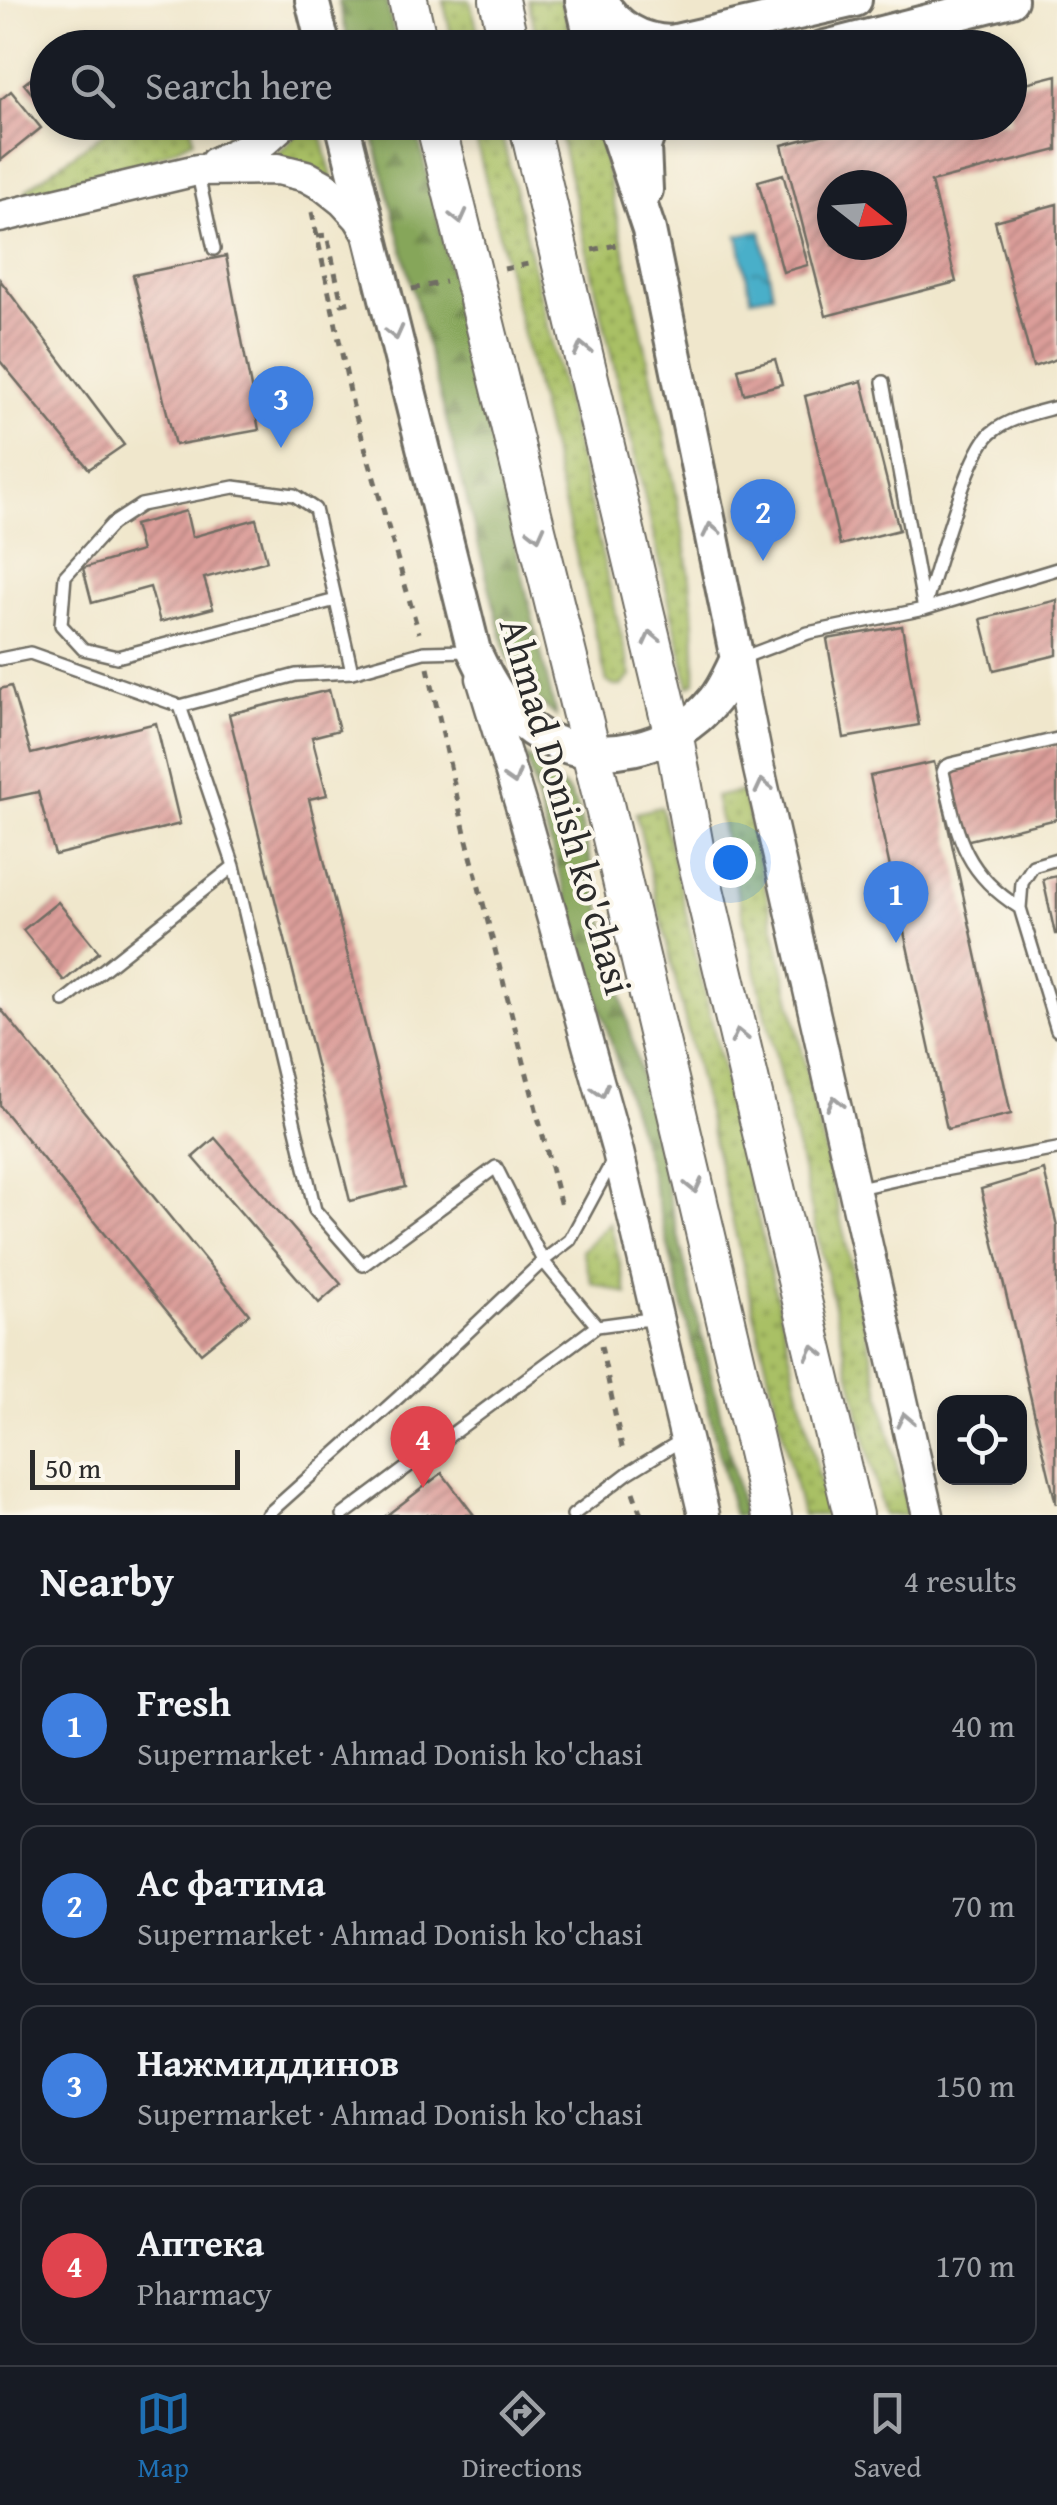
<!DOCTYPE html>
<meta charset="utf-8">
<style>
:root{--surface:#171b24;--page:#242831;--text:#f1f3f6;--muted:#9ea1a6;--line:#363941;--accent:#1f6fb2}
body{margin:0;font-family:"Gentium Book Plus",serif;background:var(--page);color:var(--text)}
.controls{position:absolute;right:30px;bottom:30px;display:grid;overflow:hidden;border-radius:20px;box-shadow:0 5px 15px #0003}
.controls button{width:90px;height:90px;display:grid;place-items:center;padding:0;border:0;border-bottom:2px solid var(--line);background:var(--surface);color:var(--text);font:50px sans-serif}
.compass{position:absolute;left:817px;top:170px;width:90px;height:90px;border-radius:50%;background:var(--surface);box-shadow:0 5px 15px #0003;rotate:107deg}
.scale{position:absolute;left:30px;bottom:25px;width:210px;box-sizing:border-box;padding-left:10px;border:5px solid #2b2b2b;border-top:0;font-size:28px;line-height:35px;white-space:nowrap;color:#2b2b2b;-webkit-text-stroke:8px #fbf7ec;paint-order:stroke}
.you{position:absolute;left:730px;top:862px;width:35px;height:35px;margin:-25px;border:8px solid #fff;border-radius:50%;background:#1a73e8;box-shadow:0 0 0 15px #1a73e833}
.badge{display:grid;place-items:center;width:65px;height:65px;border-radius:50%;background:var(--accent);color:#fff;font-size:32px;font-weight:700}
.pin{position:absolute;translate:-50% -82px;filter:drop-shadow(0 2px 5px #0008)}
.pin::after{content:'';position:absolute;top:52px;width:35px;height:30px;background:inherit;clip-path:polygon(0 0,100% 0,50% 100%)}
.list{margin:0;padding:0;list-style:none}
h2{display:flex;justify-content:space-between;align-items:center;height:130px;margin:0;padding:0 40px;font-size:42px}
h2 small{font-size:32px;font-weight:400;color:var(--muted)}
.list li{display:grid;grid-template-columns:65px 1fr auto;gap:30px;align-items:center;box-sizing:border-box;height:160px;margin:0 20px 20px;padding:0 20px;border:2px solid var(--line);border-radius:20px}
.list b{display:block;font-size:38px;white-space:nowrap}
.list p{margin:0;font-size:32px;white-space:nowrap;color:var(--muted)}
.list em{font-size:32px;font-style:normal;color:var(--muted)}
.icon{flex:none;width:55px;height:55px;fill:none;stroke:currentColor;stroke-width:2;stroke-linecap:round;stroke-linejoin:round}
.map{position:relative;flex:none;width:1057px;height:1515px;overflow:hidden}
.search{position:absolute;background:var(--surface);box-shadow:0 5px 15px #0003;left:30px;right:30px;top:30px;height:110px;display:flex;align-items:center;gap:25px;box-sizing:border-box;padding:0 35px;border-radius:55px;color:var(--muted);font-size:38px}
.sheet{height:850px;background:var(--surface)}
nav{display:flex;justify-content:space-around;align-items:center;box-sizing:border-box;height:140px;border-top:2px solid var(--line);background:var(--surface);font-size:28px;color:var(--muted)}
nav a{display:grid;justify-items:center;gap:5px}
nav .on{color:var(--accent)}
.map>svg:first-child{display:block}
</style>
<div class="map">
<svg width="1057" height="1515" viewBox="0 0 1057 1515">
<defs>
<pattern id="grass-dots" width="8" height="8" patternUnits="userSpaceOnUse" patternTransform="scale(2.5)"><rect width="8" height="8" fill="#a9c065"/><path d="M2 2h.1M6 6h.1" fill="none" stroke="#8a9c53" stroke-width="1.8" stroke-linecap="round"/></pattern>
<pattern id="forest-firs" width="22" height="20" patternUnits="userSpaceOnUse" patternTransform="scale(2.5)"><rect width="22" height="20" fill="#86a65a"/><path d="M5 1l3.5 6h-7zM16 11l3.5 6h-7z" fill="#6e874b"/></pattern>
<pattern id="water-ripples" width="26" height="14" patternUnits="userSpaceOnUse" patternTransform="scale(2.5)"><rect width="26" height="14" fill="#4aafc9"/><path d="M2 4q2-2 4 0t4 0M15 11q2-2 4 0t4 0" fill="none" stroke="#3e8fa3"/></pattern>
<pattern id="building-hatch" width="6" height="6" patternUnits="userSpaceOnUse" patternTransform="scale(2.5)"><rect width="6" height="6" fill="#dc9e9a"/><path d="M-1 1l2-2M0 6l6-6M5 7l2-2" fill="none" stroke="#b3817e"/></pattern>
</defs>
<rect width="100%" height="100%" fill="#fbf7ec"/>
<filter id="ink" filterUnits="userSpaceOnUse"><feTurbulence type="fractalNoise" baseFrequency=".01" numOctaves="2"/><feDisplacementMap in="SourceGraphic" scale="20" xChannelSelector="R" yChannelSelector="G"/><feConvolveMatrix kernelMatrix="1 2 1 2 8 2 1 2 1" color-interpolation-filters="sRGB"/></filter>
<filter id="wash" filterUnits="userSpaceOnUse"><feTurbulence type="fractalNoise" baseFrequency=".0048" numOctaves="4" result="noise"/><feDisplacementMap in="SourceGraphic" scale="40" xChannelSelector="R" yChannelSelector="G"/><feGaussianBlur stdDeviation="2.25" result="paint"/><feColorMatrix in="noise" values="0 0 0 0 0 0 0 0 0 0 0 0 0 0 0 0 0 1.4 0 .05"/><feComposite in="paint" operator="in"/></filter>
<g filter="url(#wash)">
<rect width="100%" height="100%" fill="#f0e7cc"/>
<path fill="url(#grass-dots)" stroke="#6a7648" stroke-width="2.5" d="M443,0H470L482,47H454Z
M528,0H561L575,47H539Z
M122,122L191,123L193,140C140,166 85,190 25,196L27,189L114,125Z
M304,123H318L333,181L273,158L287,145Z
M472,123H499L631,676L621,686H614L607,682Z
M557,123H596L599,135C618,222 637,309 656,396C676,490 698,584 695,682L689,686Z
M743,791L908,1515H883L715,797Z
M661,807L828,1515H802L636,813Z
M610,1222L627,1294L592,1283L582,1251Z"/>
<path fill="url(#forest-firs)" stroke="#586842" stroke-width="2.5" d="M338,0H386L398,47H350Z
M370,123H415L556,716L529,693L507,656Z
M525,754L568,791L578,809L744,1515H734L646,1156L542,817Z"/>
<path fill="url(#water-ripples)" stroke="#3a6d7a" stroke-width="2.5" d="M761,231L773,294L751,298L738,235Z"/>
<g id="blocks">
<path fill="url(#building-hatch)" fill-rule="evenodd" d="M48,65V113L24,84Z
M1057,75V150L931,182L956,282L826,316L782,145L871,122H1010V87ZM832,185H892V245H832Z
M11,91L41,128L0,161V100Z
M783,174L808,265L783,272L758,181Z
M1057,204V359L1033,367L995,221Z
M226,256L259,430L175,445L133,275Z
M0,280L124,445L89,469L0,361Z
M775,359L782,384L744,394L738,369Z
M862,381L899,530L840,545L805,396Z
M186,511L192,537L256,519L267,561L204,578L213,608L160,622L150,587L92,603L83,568L141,551L134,525Z
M1057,600V655L994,670L981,619Z
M902,626L919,725L844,738L827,639Z
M11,686L31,754L156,723L180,824L55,855L38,792L0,800V689Z
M329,690L339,730L312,737L327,795L309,799L405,1187L350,1201L229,714Z
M1057,745V819L965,841L948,770Z
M934,762L1011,1114L947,1129L870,776Z
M1057,876V934H1055L1043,879Z
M58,902L99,952L64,981L23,930Z
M0,1008L249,1314L201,1353L0,1106Z
M215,1138L341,1284L319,1303L193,1157Z
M1044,1170L1057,1226L1056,1504L981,1189Z
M442,1473L474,1515H387Z"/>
</g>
</g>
<g filter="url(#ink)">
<use href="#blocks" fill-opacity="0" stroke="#706d63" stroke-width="2.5"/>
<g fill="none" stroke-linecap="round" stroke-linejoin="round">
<defs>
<path id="service" d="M197,170L214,249
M883,382L923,604
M336,600L117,657L83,649L61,625L65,576L112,524L141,505L234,487L294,495L315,509L352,672
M924,609C935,575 968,452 991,433C1009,418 1035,413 1057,407
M0,659L30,653L180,706L296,675L352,672L424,652L469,651
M739,659L808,633L924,609L1057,569
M180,706L234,866L315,1210L363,1265L496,1167L543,1261L597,1326
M1057,859L1033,866L1022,883L1020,908L1057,1030
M1020,908C962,872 957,833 943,772L945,767L951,764L1057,739
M64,1001L234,866
M854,1189L922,1174L1057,1149
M267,1515L400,1396L543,1261L570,1240L613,1160
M343,1515L597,1326L657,1318
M573,1515L628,1473L685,1438"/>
<path id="tertiary" d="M215,163L265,140L285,122
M0,217L197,170L278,169L306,176L324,186L343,201L359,218L370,236
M737,659L759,769L928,1515
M482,678L525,819L618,1152L704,1515"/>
<path id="secondary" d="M312,0L324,48
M582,0L593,48
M600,0C617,27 639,41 671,42L855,0
M822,48L1011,0
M342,122L474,651C489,683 508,717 540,735C596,768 674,750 714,700C724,688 730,673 737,659L649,230L613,122
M646,190L644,147L652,122"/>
<path id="primary" d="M408,0L419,48
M499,0L510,48
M435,122L604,804L772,1515
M528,122L673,732L694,847L853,1515"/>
</defs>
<use href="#service" stroke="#706d63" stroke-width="16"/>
<use href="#tertiary" stroke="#706d63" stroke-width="35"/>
<use href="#secondary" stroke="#706d63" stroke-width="38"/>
<use href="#primary" stroke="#706d63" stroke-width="42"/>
<path stroke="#706d63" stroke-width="5" stroke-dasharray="8 8" stroke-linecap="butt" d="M312,212L353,406L419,633
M317,236L327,235L342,304L357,301
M592,250L621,244
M504,269L528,264
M412,289L445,282
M428,668L465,833L562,1210
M601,1346L623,1452
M633,1492L641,1515"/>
<use href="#service" stroke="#fff" stroke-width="11"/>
<use href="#tertiary" stroke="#fff" stroke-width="30"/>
<use href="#secondary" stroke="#fff" stroke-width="32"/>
<use href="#primary" stroke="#fff" stroke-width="38"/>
</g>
<defs><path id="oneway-chevron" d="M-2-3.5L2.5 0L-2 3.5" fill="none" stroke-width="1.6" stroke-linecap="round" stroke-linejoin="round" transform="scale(2.5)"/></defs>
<g stroke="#a0a0a0">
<use href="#oneway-chevron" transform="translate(459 217) rotate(76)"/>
<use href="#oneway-chevron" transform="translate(395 333) rotate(76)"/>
<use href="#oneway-chevron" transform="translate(582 349) rotate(-103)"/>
<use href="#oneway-chevron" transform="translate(711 530) rotate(-102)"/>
<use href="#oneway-chevron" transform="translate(537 533) rotate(76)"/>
<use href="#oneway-chevron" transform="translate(651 638) rotate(-103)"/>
<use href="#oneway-chevron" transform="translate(513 778) rotate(73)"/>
<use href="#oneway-chevron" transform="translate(763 786) rotate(-103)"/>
<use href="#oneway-chevron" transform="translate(739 1036) rotate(-103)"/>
<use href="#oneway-chevron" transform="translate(601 1091) rotate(74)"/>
<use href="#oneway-chevron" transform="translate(835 1103) rotate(-103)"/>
<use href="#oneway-chevron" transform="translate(694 1186) rotate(77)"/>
<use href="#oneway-chevron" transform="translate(814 1352) rotate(-103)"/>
<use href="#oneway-chevron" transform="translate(905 1420) rotate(-102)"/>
</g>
</g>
<g text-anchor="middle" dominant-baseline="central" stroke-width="8" stroke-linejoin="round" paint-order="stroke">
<g font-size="40" fill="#2b2b2b" stroke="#fbf7ec">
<text transform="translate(567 806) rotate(74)">Ahmad Donish ko'chasi</text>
</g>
</g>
</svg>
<div class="controls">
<button><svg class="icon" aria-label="locate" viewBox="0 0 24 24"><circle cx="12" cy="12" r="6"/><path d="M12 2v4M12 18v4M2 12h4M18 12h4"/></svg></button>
</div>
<svg class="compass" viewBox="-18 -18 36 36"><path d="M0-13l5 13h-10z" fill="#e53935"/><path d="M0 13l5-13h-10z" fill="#9ea1a6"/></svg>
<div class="scale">50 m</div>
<div class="you"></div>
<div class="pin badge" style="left:896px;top:943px;background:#3f7fe0">1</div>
<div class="pin badge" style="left:763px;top:561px;background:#3f7fe0">2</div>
<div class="pin badge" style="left:281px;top:448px;background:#3f7fe0">3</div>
<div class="pin badge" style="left:423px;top:1488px;background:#e0444e">4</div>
<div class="search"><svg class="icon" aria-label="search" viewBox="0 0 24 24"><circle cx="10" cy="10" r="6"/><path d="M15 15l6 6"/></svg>Search here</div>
</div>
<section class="sheet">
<h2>Nearby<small>4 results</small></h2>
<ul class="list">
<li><span class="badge" style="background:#3f7fe0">1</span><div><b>Fresh</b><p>Supermarket · Ahmad Donish ko'chasi</p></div><em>40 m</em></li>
<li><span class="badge" style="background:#3f7fe0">2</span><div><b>Ас фатима</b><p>Supermarket · Ahmad Donish ko'chasi</p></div><em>70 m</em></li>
<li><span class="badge" style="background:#3f7fe0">3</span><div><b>Нажмиддинов</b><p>Supermarket · Ahmad Donish ko'chasi</p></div><em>150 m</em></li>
<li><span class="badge" style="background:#e0444e">4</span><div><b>Аптека</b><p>Pharmacy</p></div><em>170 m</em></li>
</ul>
</section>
<nav>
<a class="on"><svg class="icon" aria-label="map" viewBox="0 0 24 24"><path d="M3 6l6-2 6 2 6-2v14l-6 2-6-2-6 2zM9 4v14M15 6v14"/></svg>Map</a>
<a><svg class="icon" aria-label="directions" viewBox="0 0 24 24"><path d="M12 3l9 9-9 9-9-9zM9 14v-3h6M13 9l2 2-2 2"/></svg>Directions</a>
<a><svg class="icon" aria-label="saved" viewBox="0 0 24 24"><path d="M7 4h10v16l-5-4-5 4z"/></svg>Saved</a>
</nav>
